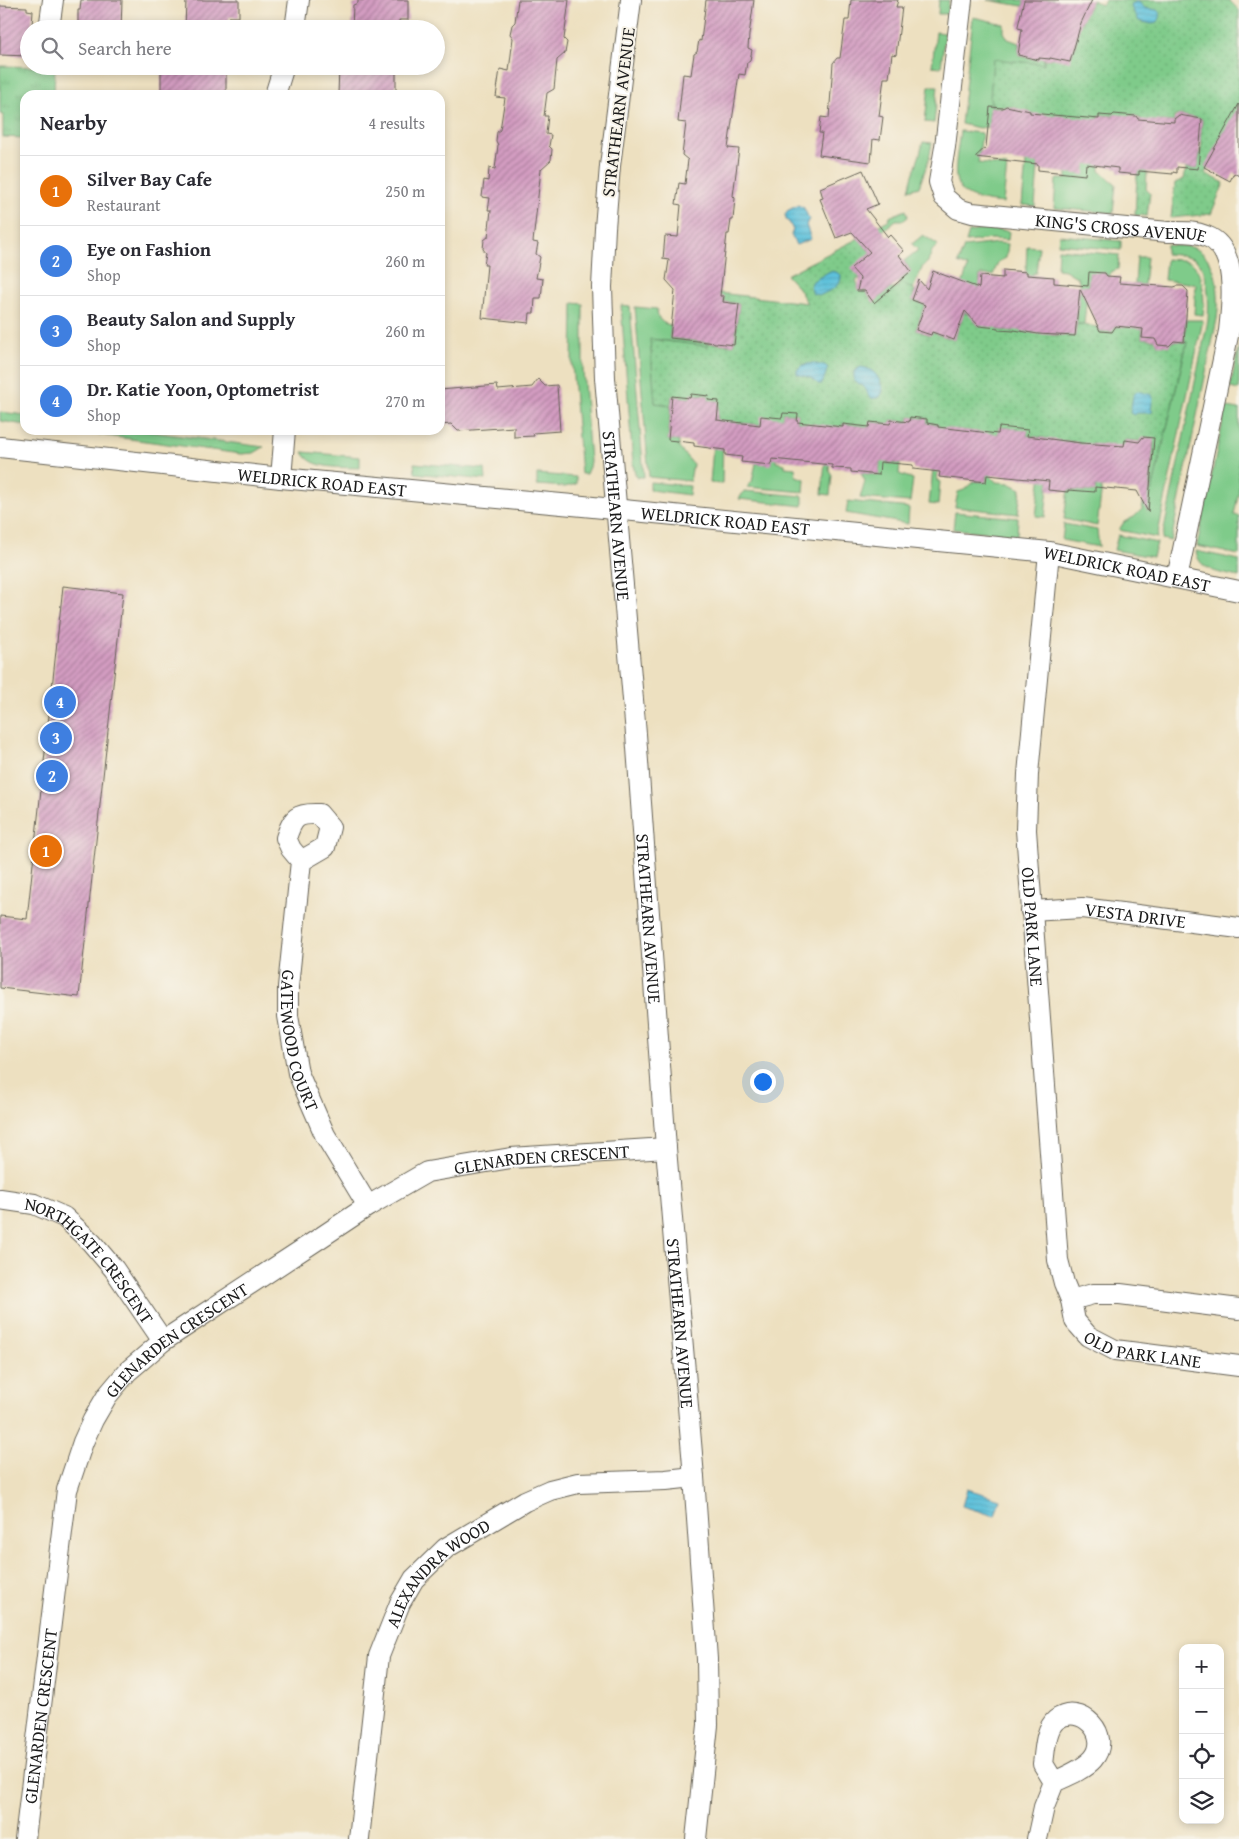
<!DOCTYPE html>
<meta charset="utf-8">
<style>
:root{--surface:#fff;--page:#f2f2f3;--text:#2b2b33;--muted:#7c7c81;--line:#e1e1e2;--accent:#b45309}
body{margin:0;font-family:"Gentium Book Plus",serif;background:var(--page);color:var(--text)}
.controls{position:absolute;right:15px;bottom:15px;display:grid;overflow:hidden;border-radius:10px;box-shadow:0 2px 8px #0003}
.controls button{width:45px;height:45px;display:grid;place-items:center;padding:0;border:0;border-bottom:1px solid var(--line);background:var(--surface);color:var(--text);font:25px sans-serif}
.you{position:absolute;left:762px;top:1081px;width:18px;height:18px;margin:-12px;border:4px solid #fff;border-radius:50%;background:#1a73e8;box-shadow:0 0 0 8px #1a73e833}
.badge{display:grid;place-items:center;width:32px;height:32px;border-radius:50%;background:var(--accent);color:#fff;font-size:16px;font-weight:700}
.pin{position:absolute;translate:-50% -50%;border:2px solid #fff;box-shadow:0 1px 5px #0006}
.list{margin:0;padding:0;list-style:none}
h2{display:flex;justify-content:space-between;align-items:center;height:65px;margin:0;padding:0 20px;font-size:21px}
h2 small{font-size:16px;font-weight:400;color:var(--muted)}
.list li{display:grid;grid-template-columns:32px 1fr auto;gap:15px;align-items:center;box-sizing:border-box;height:70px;padding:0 20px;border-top:1px solid var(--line)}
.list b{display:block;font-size:19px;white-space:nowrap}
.list p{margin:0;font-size:16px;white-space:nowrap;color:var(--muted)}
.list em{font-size:16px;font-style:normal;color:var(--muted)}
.icon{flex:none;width:28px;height:28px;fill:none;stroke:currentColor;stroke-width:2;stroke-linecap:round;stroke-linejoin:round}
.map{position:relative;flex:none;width:1239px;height:1839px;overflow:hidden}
.search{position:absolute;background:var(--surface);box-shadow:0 2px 8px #0003;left:20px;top:20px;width:425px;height:55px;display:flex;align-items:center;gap:12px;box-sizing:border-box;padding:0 18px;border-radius:28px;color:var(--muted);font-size:19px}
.panel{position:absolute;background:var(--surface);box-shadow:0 2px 8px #0003;left:20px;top:90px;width:425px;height:345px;border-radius:15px}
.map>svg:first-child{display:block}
</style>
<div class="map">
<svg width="1239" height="1839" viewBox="0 0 1239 1839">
<defs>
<pattern id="park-tufts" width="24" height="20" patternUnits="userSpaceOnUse" patternTransform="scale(1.25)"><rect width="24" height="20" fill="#7fcb8a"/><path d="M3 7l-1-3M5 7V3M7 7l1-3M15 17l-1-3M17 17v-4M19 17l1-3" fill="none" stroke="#6dae76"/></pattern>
<pattern id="garden-dots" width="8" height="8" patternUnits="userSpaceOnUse" patternTransform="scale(1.25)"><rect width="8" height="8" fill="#7fcb8a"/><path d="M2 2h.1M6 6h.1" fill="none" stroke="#6dae76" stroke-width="1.8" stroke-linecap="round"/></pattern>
<pattern id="water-rules" width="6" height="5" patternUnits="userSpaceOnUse" patternTransform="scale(1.25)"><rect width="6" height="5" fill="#5dc1db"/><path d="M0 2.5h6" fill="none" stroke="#50a5bb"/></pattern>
<pattern id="building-hatch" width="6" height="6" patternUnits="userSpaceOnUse" patternTransform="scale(1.25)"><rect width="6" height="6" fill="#d39cc1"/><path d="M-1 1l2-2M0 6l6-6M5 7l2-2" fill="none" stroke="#aa7e9c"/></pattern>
</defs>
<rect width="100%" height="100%" fill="#f7f3e8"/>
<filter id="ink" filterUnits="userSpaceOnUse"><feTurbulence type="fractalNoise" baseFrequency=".02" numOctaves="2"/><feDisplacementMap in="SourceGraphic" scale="10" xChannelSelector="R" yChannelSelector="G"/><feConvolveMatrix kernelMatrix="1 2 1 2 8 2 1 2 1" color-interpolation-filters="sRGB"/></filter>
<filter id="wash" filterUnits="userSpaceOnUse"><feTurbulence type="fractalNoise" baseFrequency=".0096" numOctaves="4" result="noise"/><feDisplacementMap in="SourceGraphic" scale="20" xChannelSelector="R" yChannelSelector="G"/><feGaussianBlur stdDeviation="1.12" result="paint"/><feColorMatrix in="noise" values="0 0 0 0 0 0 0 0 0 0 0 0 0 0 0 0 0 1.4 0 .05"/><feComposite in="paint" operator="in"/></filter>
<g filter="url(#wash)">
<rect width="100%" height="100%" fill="#ede0c0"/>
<path fill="#7fcb8a" stroke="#4e7453" d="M939,0H949L947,14H938Z
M988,0H1054L1034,8Z
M973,17L1004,24V32L1008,39L1019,43V56L1038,60L1039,57L1044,59V64L990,98L992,107H990L988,127L979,128L961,124Z
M936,32L945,33L941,67L932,66Z
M929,86H938L934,123L925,122Z
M1089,130L1100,162V171L1116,184L1113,213L1054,208L1056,181L1058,179H1067V173Z
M960,131L982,133L978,163L1007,166L1003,203C945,198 954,180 960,131Z
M1040,140L1035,206L1022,205L1026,162Z
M923,142L932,143L929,159L919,187L909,190C912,173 920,159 923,142Z
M906,210L908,217L904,220H896L867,243L872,229L890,219L889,217Z
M987,229L1009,231L1008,240L992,239L966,242L969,232Z
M923,235L938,245L932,251L928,262L923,266L913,289L899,281L911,271L904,261L918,250L912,244Z
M1059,235L1121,241V250L1058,244Z
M998,243L1008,244L1006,258L998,262L993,275H980L979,290L973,316L964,313L961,288L968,267L958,263L964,247Z
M1166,245C1175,246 1186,245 1194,248C1219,258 1220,296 1217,319L1171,541L1162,539L1208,320C1209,304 1210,267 1193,258C1185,255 1175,255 1166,254Z
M1027,246L1039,247L1036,273H1033L1031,292L1025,291Z
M1058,249L1119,255L1118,269L1111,272L1107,277L1105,273L1089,275L1084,324H1076L1080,284L1078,278L1065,270L1057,269Z
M1137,257H1147L1144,285L1135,284Z
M1166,259C1174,260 1184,259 1190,262C1204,269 1205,301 1203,315L1194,314L1196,284L1164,280Z
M573,303L583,304V370L590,461L589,467L586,474H581L572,364Z
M621,305L630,306L644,477H636L633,465Z
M635,307L657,309C657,319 662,324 671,325L670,338L708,343V346L651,339L671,405L668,440L679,441V448L693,464L690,481L649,477Z
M1186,320H1203L1157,538L1119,530L1124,522L1134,517L1142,509L1145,495L1150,490H1152L1187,342H1184Z
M1239,346V390L1230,388Z
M1226,407L1239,409V490L1234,515L1239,516V555L1197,546Z
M0,412L25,415V425L0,421Z
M776,420L779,421L776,462L785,464V467L795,468L796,476L805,479L804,492L747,487L752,482L756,463L771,464Z
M64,430H137L264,447L254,453L241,454Z
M991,434L995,435L991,476L996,482L1009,483L1021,489L1018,514L955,507L958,492L964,490L974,481L986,482Z
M723,435L722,484L710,483L713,448Z
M937,436H941L937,481H940L938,505L929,504Z
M882,437L889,438L887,463L900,464L899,474L913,479L910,502L860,498L865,481L861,473L879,475Z
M1044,448L1052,449L1045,517L1036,516Z
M1099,449L1102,487L1097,526L1064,519L1068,490L1095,492Z
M303,452L360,457V468C343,467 311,470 303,452Z
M830,457L829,470L832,475L830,495L822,494L825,462Z
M414,463L485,469L486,480L415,473Z
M537,474L576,477V484L565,487L537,485Z
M650,482L690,486L689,495L650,490Z
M744,491L803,496V506L739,499Z
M848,501L909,508L908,524L846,513Z
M955,512L1018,518L1017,535L953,529Z
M1064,524L1097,530L1099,547L1062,540Z
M1118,535L1157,543L1153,557L1114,550Z
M1196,551L1239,560V577C1222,573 1199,572 1196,551Z"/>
<path fill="url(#park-tufts)" stroke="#4e7453" d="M0,66L55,67L54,95H25V138L3,137V115L0,114Z"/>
<path fill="url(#garden-dots)" stroke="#4e7453" d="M1092,0L1102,5L1105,0H1229L1239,10V122L1205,173L1224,183L1211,214L1171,218L1175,183L1184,179L1186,168L1197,169L1202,143L1200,140L1202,119L1179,115L1174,117V122L1161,121L1160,126L1140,125L1141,119L1136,116L1099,115L1098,128L1028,140L1030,111L1017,110L1015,107H992L990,98L993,59L1044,64V59H1050L1071,48H1075L1080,25Z
M1139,170L1145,171L1147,173L1146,189L1150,193L1147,216L1135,215L1137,175H1139Z
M861,237L864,245L870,252L860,278L856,281L861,291H865L874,302L890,289H893L899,285V281L915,290L912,300L925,305L916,330L930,335L932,332L954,340L964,313L976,316V323L979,326L999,324L998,330L1014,331L1015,319L1051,335L1059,336L1061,335L1075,336L1076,324L1098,327L1100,331L1111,332L1115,326L1126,327L1143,320L1142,338L1156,340L1158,345L1173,341L1187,342L1152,491L1150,490L1154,443L1151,438L1143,437L1139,441L1125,440L1124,446H1081L1080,442L1064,441L1044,448L1045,438L1027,436L1028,430L999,427L998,435L962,430L937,436L938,425L927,423V419L910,417L909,422L891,420L889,438L883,423L870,422L869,427L843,424L842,436L797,422L798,414L783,413L782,421L760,425L733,422L715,435L719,401L708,400V395L691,394L690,398L672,396L671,405L655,403L650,339L708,346V343L734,345L739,304L723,302L724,297L692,293V290L807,303L798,288L786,275Z"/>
<path fill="url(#water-rules)" stroke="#3c6e7c" d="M1137,1C1141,3 1141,6 1145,8C1150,10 1155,8 1160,12V18L1157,23L1152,24L1139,21L1131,7L1132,4Z
M798,205L804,208L809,219L806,225L811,239L796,245L791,235L793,230L789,222L787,221L785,215L787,211Z
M830,271L836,272L841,275C842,287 830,290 821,295L813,294L810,286L813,281Z
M813,363L820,365H825L828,368L822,384H818L812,378L797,374V370L803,365Z
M861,367C875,369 880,378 883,391L880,397C865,402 870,392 863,386C860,384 857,383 854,381V371Z
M1137,391L1152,395L1153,398L1151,409L1153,411L1150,413H1137L1134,415L1130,413L1133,396Z
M967,1489L1000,1499L995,1516L962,1506Z"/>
<g id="blocks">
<path fill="url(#building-hatch)" d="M81,0H122L121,29H78V10H80Z
M186,0H239V17H229V29H185Z
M358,0H408V20H399V29H352L353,5L358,3Z
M518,0H569L564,39L567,42L565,53L557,60L554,89L547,93L544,116H548L546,134L551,135L549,146L552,149L551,160L541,169L533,242L538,243L536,254L540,257L536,278L543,279L541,298H535L534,313H530L529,323L482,318L487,265H484L486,253L483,249L484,240L488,237L491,210H488L490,198L482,197L484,180L488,181L489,168L495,169L498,145L496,141L497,132L500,130L505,98L496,97L500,69L509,71L513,38L510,34L512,25L515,22Z
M706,0H754L749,35L748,48L752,50L750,60L747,62L745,75L739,74L728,148L739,149L733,196L735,198L733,220H731L729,234H727L720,296H724L723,302L739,304L734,345L670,338L675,290L666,280L669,260L663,259L665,236L678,237L681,205L676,204L679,183L685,184L688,160L682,155L686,123L678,122L683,74L691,75L694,54L697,52L699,40L701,41Z
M851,0H898L896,7H902L896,55L892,54L889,78H884L879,116L883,117L880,140L873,139L871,162L819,155L822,133H819L821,117L829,118L833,63L837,58H840L845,20H849Z
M1024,0H1092L1081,23L1070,62L1050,58V59L1039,58V60L1018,55L1022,29L1018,28V26Z
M0,6L27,7V10L33,11L32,26V29H29V56L0,55Z
M161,66H226V95H166V93H161Z
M339,66H396V95H338Z
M1239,104V176L1234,173L1230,181L1204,167Z
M1006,106L1030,111V113L1099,119V115L1112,116L1114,114L1136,116L1138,119L1174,122V119L1179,115L1202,119L1198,169L1177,167V173L1173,172V174L1139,171V175L1118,173V168L1086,164L1085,175L1038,170V164L975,157L986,147L990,107L1003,108Z
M863,170L878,204L866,209L888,237L890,235L904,251L899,255L911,271L874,303L865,291H857L860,278L851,268L870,252L852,232L836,238L820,199L823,198L820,188Z
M1003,270L1027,272V275L1054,277V283L1088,286L1089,272L1105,273L1107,276L1120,277L1119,283L1174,287L1177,286H1183L1188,291L1184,342L1174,341L1169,346L1158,345L1155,339L1142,338L1143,329L1116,326L1112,332L1100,331L1080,289L1075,336L1038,334L1014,330V331L998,330V328L979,326L965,311L954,340L932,332L931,335L916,330L925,305L912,300L919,280L927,289L933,271L979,288L980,276L1003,278Z
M538,379L545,386L557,385L560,431L533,433L534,436L514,437V427L458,431L451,424L440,425V390L497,385L498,390L532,387Z
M691,394L709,396L708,400L719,401L717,420L760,425L761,416L782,418L783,413L798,414L797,422L843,427V424L869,427L870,422L890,424L891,420L909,422L910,417L927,419V423L938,425V427L998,434L999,427L1028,430L1027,436L1081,443L1124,446L1125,440L1139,442L1143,437L1154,438L1148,512L1137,491L1095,487V492L1068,490V492L1048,490L1049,481L987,475L986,482L939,477L940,472L913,469V465L880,462L879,475L851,472V469L832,468V465L772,459L771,465L741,462L742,457L725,455V450L694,446V443L668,440L672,396L690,398Z
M63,586L123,593L79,997L0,988V916L27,919Z"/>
</g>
</g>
<g filter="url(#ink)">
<use href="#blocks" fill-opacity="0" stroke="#656155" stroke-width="1"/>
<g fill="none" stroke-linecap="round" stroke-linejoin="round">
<defs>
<g id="minor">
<path id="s1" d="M631,0L610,166L605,228L602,287L605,378L636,734L666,1148L694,1477L707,1659L708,1725L696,1839"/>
<path id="s2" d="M962,0L945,147L939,182L944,197L958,209L972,213L1168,232C1181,232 1194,231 1206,236C1239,248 1232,304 1229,331L1177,578"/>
<path d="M49,29L53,0"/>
<path d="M295,29L299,0"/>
<path d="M275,95L284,66"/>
<path id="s3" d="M0,447L281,478L583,506L1049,552L1239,591"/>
<path d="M281,478L285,430"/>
<path id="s4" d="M1049,552L1028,774L1026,830L1058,1260L1064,1283L1071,1300L1075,1321L1088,1336L1115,1350L1239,1366"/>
<path id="s5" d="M301,861L291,849L286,838C293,817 297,813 319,814L330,827L325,847L301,861L288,987V1016L298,1073L325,1135L368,1206"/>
<path id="s6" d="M1031,911L1082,908L1239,928"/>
<path id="s7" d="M0,1199L34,1204L64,1217L91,1242L114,1269L163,1341"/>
<path d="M1071,1300L1093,1294H1120L1239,1309"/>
<path id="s8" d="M25,1839L67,1490L83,1442L93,1420L107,1396L128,1371L141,1360L163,1341L320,1238L368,1206L427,1172L511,1158L666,1148"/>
<path id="s9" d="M359,1839L379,1656L400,1603L414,1579L446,1548L525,1501L550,1490L578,1483L666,1480L694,1477"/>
<path d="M1037,1839L1044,1807L1054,1782C1067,1776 1083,1770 1093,1759C1113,1736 1081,1701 1056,1720C1045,1729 1045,1751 1043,1764L1054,1782"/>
</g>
</defs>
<use href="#minor" stroke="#656155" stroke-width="22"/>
<use href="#minor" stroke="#fff" stroke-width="20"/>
</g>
</g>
<g text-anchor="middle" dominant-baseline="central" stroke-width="4" stroke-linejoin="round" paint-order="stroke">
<g font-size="18" fill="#1c1c1c" stroke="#f7f3e8">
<text transform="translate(618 112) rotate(-83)">STRATHEARN AVENUE</text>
<text stroke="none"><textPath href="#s2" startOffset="382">KING'S CROSS AVENUE</textPath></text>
<text stroke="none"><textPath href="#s3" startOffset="324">WELDRICK ROAD EAST</textPath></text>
<text stroke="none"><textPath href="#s1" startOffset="518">STRATHEARN AVENUE</textPath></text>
<text stroke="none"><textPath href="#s3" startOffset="729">WELDRICK ROAD EAST</textPath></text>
<text stroke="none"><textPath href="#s3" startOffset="1134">WELDRICK ROAD EAST</textPath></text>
<text stroke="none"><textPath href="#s6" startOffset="105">VESTA DRIVE</textPath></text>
<text stroke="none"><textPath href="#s1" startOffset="922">STRATHEARN AVENUE</textPath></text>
<text stroke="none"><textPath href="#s4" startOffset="376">OLD PARK LANE</textPath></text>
<text stroke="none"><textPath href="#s5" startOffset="321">GATEWOOD COURT</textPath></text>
<text stroke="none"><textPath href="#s8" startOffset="962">GLENARDEN CRESCENT</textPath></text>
<text stroke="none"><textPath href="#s7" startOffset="114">NORTHGATE CRESCENT</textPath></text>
<text stroke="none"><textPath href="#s1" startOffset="1328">STRATHEARN AVENUE</textPath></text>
<text stroke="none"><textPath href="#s8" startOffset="544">GLENARDEN CRESCENT</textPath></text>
<text stroke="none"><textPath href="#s4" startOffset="851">OLD PARK LANE</textPath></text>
<text stroke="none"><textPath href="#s9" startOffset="289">ALEXANDRA WOOD</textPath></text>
<text stroke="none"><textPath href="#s8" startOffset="124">GLENARDEN CRESCENT</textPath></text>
</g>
</g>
</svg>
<div class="controls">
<button>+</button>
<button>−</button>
<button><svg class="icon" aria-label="locate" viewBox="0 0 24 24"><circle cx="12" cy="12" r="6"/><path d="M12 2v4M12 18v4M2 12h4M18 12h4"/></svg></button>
<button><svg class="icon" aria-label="layers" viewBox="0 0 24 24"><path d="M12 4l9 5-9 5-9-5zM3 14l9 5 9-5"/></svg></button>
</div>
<div class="you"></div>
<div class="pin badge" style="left:46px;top:851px;background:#e8710a">1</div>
<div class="pin badge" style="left:52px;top:776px;background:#3f7fe0">2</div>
<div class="pin badge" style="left:56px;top:738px;background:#3f7fe0">3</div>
<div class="pin badge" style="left:60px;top:702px;background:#3f7fe0">4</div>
<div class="search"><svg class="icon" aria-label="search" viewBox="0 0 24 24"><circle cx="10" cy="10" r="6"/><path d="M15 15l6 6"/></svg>Search here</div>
<section class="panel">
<h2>Nearby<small>4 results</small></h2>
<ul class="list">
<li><span class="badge" style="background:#e8710a">1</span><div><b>Silver Bay Cafe</b><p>Restaurant</p></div><em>250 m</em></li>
<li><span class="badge" style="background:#3f7fe0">2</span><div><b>Eye on Fashion</b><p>Shop</p></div><em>260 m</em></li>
<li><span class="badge" style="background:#3f7fe0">3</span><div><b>Beauty Salon and Supply</b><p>Shop</p></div><em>260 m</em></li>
<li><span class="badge" style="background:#3f7fe0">4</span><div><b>Dr. Katie Yoon, Optometrist</b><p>Shop</p></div><em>270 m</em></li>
</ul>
</section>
</div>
